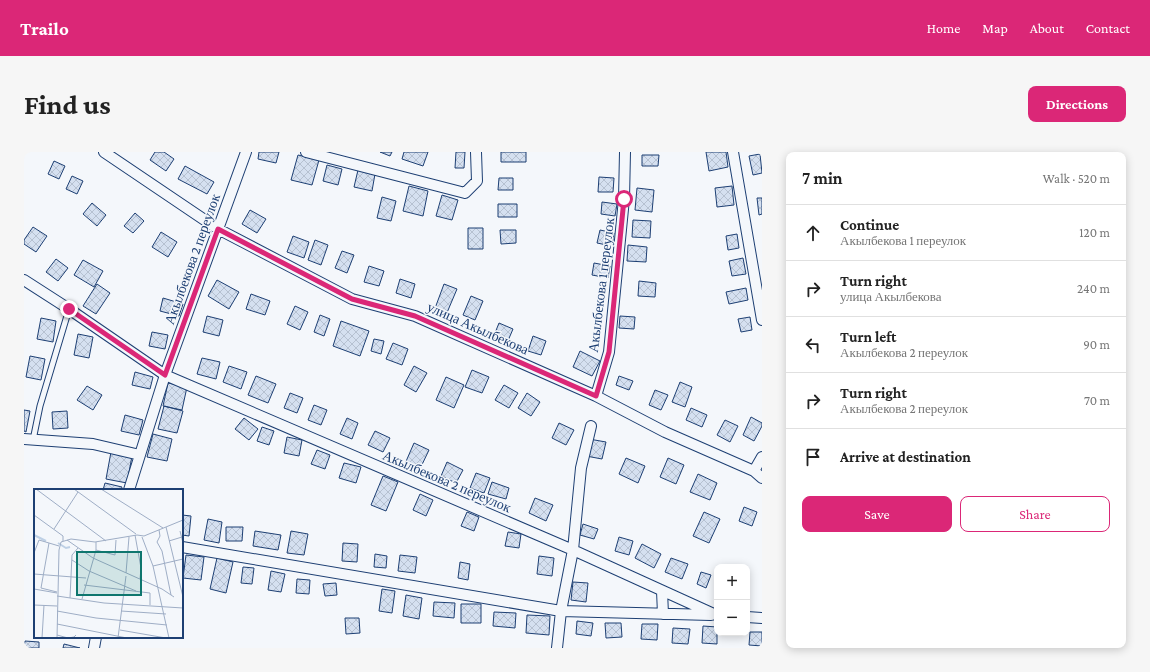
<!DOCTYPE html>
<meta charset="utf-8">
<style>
:root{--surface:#fff;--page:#f6f6f6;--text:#222;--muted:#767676;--line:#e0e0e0;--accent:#db2777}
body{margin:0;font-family:"Crimson Pro",serif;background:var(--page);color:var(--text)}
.controls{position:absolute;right:12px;bottom:12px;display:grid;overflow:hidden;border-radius:8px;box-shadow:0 2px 10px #0003}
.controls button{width:36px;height:36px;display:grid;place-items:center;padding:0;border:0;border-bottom:1px solid var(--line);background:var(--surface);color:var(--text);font:20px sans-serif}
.stop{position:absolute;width:12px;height:12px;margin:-9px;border:3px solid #db2777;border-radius:50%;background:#fff}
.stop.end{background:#db2777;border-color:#fff;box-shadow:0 1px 4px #0008}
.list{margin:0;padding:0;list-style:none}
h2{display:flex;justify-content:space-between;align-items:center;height:52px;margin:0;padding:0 16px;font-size:17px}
h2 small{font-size:13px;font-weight:400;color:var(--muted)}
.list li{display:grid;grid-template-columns:26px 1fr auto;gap:12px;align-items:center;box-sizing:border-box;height:56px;padding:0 16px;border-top:1px solid var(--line)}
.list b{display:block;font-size:15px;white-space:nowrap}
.list p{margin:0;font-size:13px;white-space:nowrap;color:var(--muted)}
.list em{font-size:13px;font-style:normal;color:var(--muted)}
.actions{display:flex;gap:8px;padding:12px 16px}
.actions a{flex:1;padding:9px 0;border:1px solid var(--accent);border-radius:8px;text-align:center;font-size:14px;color:var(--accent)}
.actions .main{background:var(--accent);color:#fff}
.icon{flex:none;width:22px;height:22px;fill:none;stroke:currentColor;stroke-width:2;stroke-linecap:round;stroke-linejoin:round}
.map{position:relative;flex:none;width:738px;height:496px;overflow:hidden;border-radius:8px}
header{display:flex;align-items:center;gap:24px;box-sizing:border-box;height:56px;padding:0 20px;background:var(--accent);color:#fff}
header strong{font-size:19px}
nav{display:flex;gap:22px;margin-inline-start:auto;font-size:14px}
.intro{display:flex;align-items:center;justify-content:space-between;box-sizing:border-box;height:96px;padding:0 24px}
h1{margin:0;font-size:28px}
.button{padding:10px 18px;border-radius:8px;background:var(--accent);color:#fff;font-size:14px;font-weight:700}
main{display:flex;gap:24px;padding:0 24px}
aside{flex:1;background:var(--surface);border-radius:8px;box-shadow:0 2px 10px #0003}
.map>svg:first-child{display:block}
</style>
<header>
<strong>Trailo</strong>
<nav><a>Home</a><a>Map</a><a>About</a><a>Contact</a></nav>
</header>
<div class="intro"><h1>Find us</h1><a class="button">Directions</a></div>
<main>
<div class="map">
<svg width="738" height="496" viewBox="0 0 738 496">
<defs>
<pattern id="building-cross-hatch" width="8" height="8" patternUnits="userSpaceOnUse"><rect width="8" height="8" fill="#d5e0f0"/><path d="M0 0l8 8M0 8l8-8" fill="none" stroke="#b6c1d1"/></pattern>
</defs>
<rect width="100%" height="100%" fill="#f4f7fb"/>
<path fill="url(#building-cross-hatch)" stroke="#1d3f73" d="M131,0H140L150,7L142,19L126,8Z
M235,0H255L252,11L234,7Z
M356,0H368L366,4Z
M380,0H404L399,14L378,7Z
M432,0H441L440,16H431Z
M477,0H502V10H477Z
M682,0H702L704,15L685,19Z
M736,2L738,21L729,23L725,4Z
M274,3L295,8L288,33L267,28Z
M618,3H635L634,14H618Z
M30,9L41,14L35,27L24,22Z
M303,13L318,17L314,33L299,29Z
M161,14L190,30L183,42L154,27Z
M334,18L351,22L348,39L330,35Z
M48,24L59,29L53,42L42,37Z
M575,25L590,26L589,40H574Z
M475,26H489V38H474Z
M385,34L404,39L399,64L379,59Z
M708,34L710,53L693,55L691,36Z
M613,36L630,38L628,60L611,58Z
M418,43L434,48L428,68L412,64Z
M358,45L372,49L367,69L353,66Z
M733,46H738V62L735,63Z
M578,50L593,52L591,64L577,62Z
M68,51L82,63L73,74L59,62Z
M474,52H493V65H474Z
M226,58L242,67L233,81L218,72Z
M111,61L120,69L109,81L100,74Z
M609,68L627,69L626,86L608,85Z
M9,75L23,84L12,100L0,92V88Z
M444,76H459V97H444Z
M476,78H492V91L477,92Z
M576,78L590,81L588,94L573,91Z
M137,80L153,90L144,105L128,95Z
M713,82L715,96L704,98L702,84Z
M269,84L285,90L280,106L263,100Z
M291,88L304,93L297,113L284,108Z
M604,93L623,95L622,110L603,109Z
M318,99L330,103L323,121L311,116Z
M719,106L722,122L708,124L705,109Z
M32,107L44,116L34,129L22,120Z
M59,108L79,119L70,135L50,123Z
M570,111L586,114L584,126L568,123Z
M345,114L360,119L355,134L340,130Z
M376,127L391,132L387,146L372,141Z
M193,128L215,140L205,157L184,144Z
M615,129L632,131L631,145L614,144Z
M73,132L86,141L72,162L59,154Z
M420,132L433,137L422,163L410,159Z
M722,136L724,148L705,152L702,140Z
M227,142L246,149L241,163L222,157Z
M447,144L459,149L451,168L439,163Z
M139,146L159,152L155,164L136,159Z
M271,154L284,160L276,178L263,172Z
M296,163L306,167L300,184L290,180Z
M183,164L199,168L195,184L179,180Z
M596,164L611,165L610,177L595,176Z
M726,165L728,178L717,180L714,167Z
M17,166L32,169L29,190L13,187Z
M317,169L345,179L336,204L309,194Z
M475,171L489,177L483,191L469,186Z
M128,180L144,183L141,197L125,194Z
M54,182L69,185L65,206L50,203Z
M509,184L522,189L517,203L504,199Z
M350,187L360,189L357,202L347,199Z
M369,191L384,197L378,213L362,207Z
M556,199L576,209L568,224L549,215Z
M6,204L21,207L17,228L2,225Z
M178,206L196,210L192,227L173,222Z
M205,214L223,220L217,237L199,230Z
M390,214L403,221L392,240L380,233Z
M448,218L465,225L458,241L441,235Z
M111,220L129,225L126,237L108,233Z
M232,224L252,232L244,251L224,243Z
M595,224L609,229L605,238L592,233Z
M422,225L440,233L430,256L412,248Z
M656,230L668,235L661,255L648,250Z
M144,231L163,235L158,258L139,254Z
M480,233L494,241L485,256L471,248Z
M63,234L78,243L69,258L53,248Z
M631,238L644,243L637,258L625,253Z
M266,241L279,246L273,261L260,256Z
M503,241L516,250L507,264L494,256Z
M290,253L303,258L297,273L284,268Z
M140,254L159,259L153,281L134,277Z
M667,256L683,263L678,275L662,268Z
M0,258L6,259L2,280L0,279Z
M43,259L44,276L29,277L28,260Z
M101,263L119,268L115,283L97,279Z
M727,265L738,271V274L730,289L719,283Z
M220,266L234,277L225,288L211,277Z
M323,266L334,271L328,287L316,282Z
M701,268L714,274L706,290L693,283Z
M535,271L550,278L542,293L528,286Z
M238,275L250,279L245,293L233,289Z
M351,279L366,286L359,300L344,293Z
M129,282L148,287L143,309L123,305Z
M263,285L278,288L275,304L260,301Z
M565,287L582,290L578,307L562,304Z
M390,291L405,298L394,321L380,314Z
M293,298L306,303L301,317L287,312Z
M87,300L108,304L103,331L82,327Z
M602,306L621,314L614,331L595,322Z
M644,306L660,313L652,332L636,325Z
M423,310L439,318L432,331L417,324Z
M320,311L337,315L332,331L315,326Z
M452,321L466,326L460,341L446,336Z
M674,322L693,331L686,348L666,340Z
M359,324L374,330L362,359L347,353Z
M468,330L485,336L482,347L464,342Z
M81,331L98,335L97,338H79Z
M396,342L409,348L402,364L389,358Z
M511,346L529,353L522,369L505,361Z
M720,355L733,360L728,374L715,369Z
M443,360L455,365L450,379L437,374Z
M680,360L696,367L685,391L669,384Z
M158,363L167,364L165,384L158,383Z
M184,367L198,370L195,391L180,388Z
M559,372L574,377L570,387L556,383Z
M202,375H219L218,389H202Z
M231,379L257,383L254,398L229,394Z
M267,379L284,382L280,403L263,401Z
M484,380L497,382L495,396L481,394Z
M595,385L609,389L605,403L591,399Z
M319,391L334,392L333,410L318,409Z
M618,392L637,402L630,416L611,406Z
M351,402L363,404L362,416L350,415Z
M162,403L180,405L177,428L159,426Z
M376,403L393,405L391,421L374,419Z
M515,404L530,406L528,424L513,422Z
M193,406L209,410L202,441L186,437Z
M647,406L664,412L658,427L641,420Z
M436,410L446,412L444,428L434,426Z
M219,415L230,416L228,432L217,431Z
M247,419L261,422L257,440L244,438Z
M677,420L687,423L682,436L673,432Z
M273,427L286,428L285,442L272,441Z
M549,430L564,431L562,450L547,448Z
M312,431L313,443L301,444L299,432Z
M358,437L371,439L368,461L355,459Z
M382,443L398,446L395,467L379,464Z
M410,450L431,451L430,466L409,464Z
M437,452H457V471H437Z
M470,460L492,461L491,476L469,474Z
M503,463L526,464L525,483L502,481Z
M321,466H335L336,481L322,482Z
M553,469L569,471L567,484L552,482Z
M581,471H597L598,485L582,486Z
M618,472H634L633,488L617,487Z
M679,474L693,475V492L678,491Z
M649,476L666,477L664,492L648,491Z
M726,480H738V494L725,493Z
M1,489L15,490V496H0Z
M40,492L56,496H39Z"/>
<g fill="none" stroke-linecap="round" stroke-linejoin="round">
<defs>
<path id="lane" d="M9,288L16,254L45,157"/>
<path id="street" d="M80,0L194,77L328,147L391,164L572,244L641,280L730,319L738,326
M282,0L441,41L453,29L452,0
M709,0L738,168
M0,128L45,157L141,223L549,398L692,463
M572,244L585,200L600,47L601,0
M0,287L69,292L116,303
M730,319L738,305
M105,338L141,223L222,0
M158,395L537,459L687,463
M638,439L639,462
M723,465L738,466
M70,496L72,485
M533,496L537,459L549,398L557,316L567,274"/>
</defs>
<use href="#lane" stroke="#1d3f73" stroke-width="7"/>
<use href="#street" stroke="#1d3f73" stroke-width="12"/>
<use href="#lane" stroke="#f4f7fb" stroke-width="5"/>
<use href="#street" stroke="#f4f7fb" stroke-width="10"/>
</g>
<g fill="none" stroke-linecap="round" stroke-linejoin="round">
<path stroke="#db2777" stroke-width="5" d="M45,157L141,223L194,77L328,147L391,164L572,244L585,200L600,47"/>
</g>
<g text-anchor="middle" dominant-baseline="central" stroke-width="3" stroke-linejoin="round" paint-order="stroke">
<g font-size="14" fill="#1d3f73" stroke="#f4f7fb">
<text transform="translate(168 107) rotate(-70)">Акылбекова 2 переулок</text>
<text transform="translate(577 133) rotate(-83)">Акылбекова 1 переулок</text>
<text transform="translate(454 176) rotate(24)">улица Акылбекова</text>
<text transform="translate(423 329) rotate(23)">Акылбекова 2 переулок</text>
</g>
</g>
<g transform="translate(10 337)">
<rect width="149" height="149" fill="#f4f7fb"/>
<path fill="none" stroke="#bed0e5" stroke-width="2" d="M0,46L12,52M24,54L32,59L36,58"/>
<path fill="none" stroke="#9eadc5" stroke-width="1" d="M2,0L72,52M40,0L102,45M67,0L129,39M0,26L29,47V52M132,38L149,108M20,40L44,3M125,41L126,47L123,53L128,62L137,106M146,42L149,54M101,46L107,79L106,90M108,48L119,77L135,149M33,51L59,69L128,100L140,108M135,52L148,48M15,54L7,99L23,103M62,61L81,66L82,51M0,64L5,51L25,57M38,71L55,82L102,102M119,77L149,70M92,84L95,48M0,85L52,89M50,96L116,104V116M0,100L23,104M23,107L70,114L149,119M36,109L38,66L44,59M48,110L62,61V53M0,116L23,117M23,122L62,129L133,136M87,122L132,125M23,135L93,149M86,141L132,149M23,146L34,149L40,148L42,146M8,149L10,116M23,149L25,61L27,53L37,50L61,53L103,46L110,47L149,31M84,149L92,87"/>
<path fill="#0f766e" fill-opacity="0.15" stroke="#0f766e" stroke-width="2" d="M43,63H107V106H43Z"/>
<rect width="149" height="149" fill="none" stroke="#1d3f73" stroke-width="2"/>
</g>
</svg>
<div class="controls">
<button>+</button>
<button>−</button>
</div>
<div class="stop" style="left:600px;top:47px"></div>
<div class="stop end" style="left:45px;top:157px"></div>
</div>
<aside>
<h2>7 min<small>Walk · 520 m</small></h2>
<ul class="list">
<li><svg class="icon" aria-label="ahead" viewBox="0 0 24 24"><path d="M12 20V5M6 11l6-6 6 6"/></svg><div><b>Continue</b><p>Акылбекова 1 переулок</p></div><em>120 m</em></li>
<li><svg class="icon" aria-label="right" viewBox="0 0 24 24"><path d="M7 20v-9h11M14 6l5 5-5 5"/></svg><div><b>Turn right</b><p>улица Акылбекова</p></div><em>240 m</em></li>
<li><svg class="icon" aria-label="left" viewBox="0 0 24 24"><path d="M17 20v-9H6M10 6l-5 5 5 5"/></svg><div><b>Turn left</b><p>Акылбекова 2 переулок</p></div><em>90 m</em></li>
<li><svg class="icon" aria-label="right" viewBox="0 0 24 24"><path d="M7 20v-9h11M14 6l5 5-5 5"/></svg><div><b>Turn right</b><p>Акылбекова 2 переулок</p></div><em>70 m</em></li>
<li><svg class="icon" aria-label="arrive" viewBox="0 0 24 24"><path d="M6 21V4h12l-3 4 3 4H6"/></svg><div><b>Arrive at destination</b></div></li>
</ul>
<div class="actions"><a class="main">Save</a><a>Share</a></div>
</aside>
</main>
